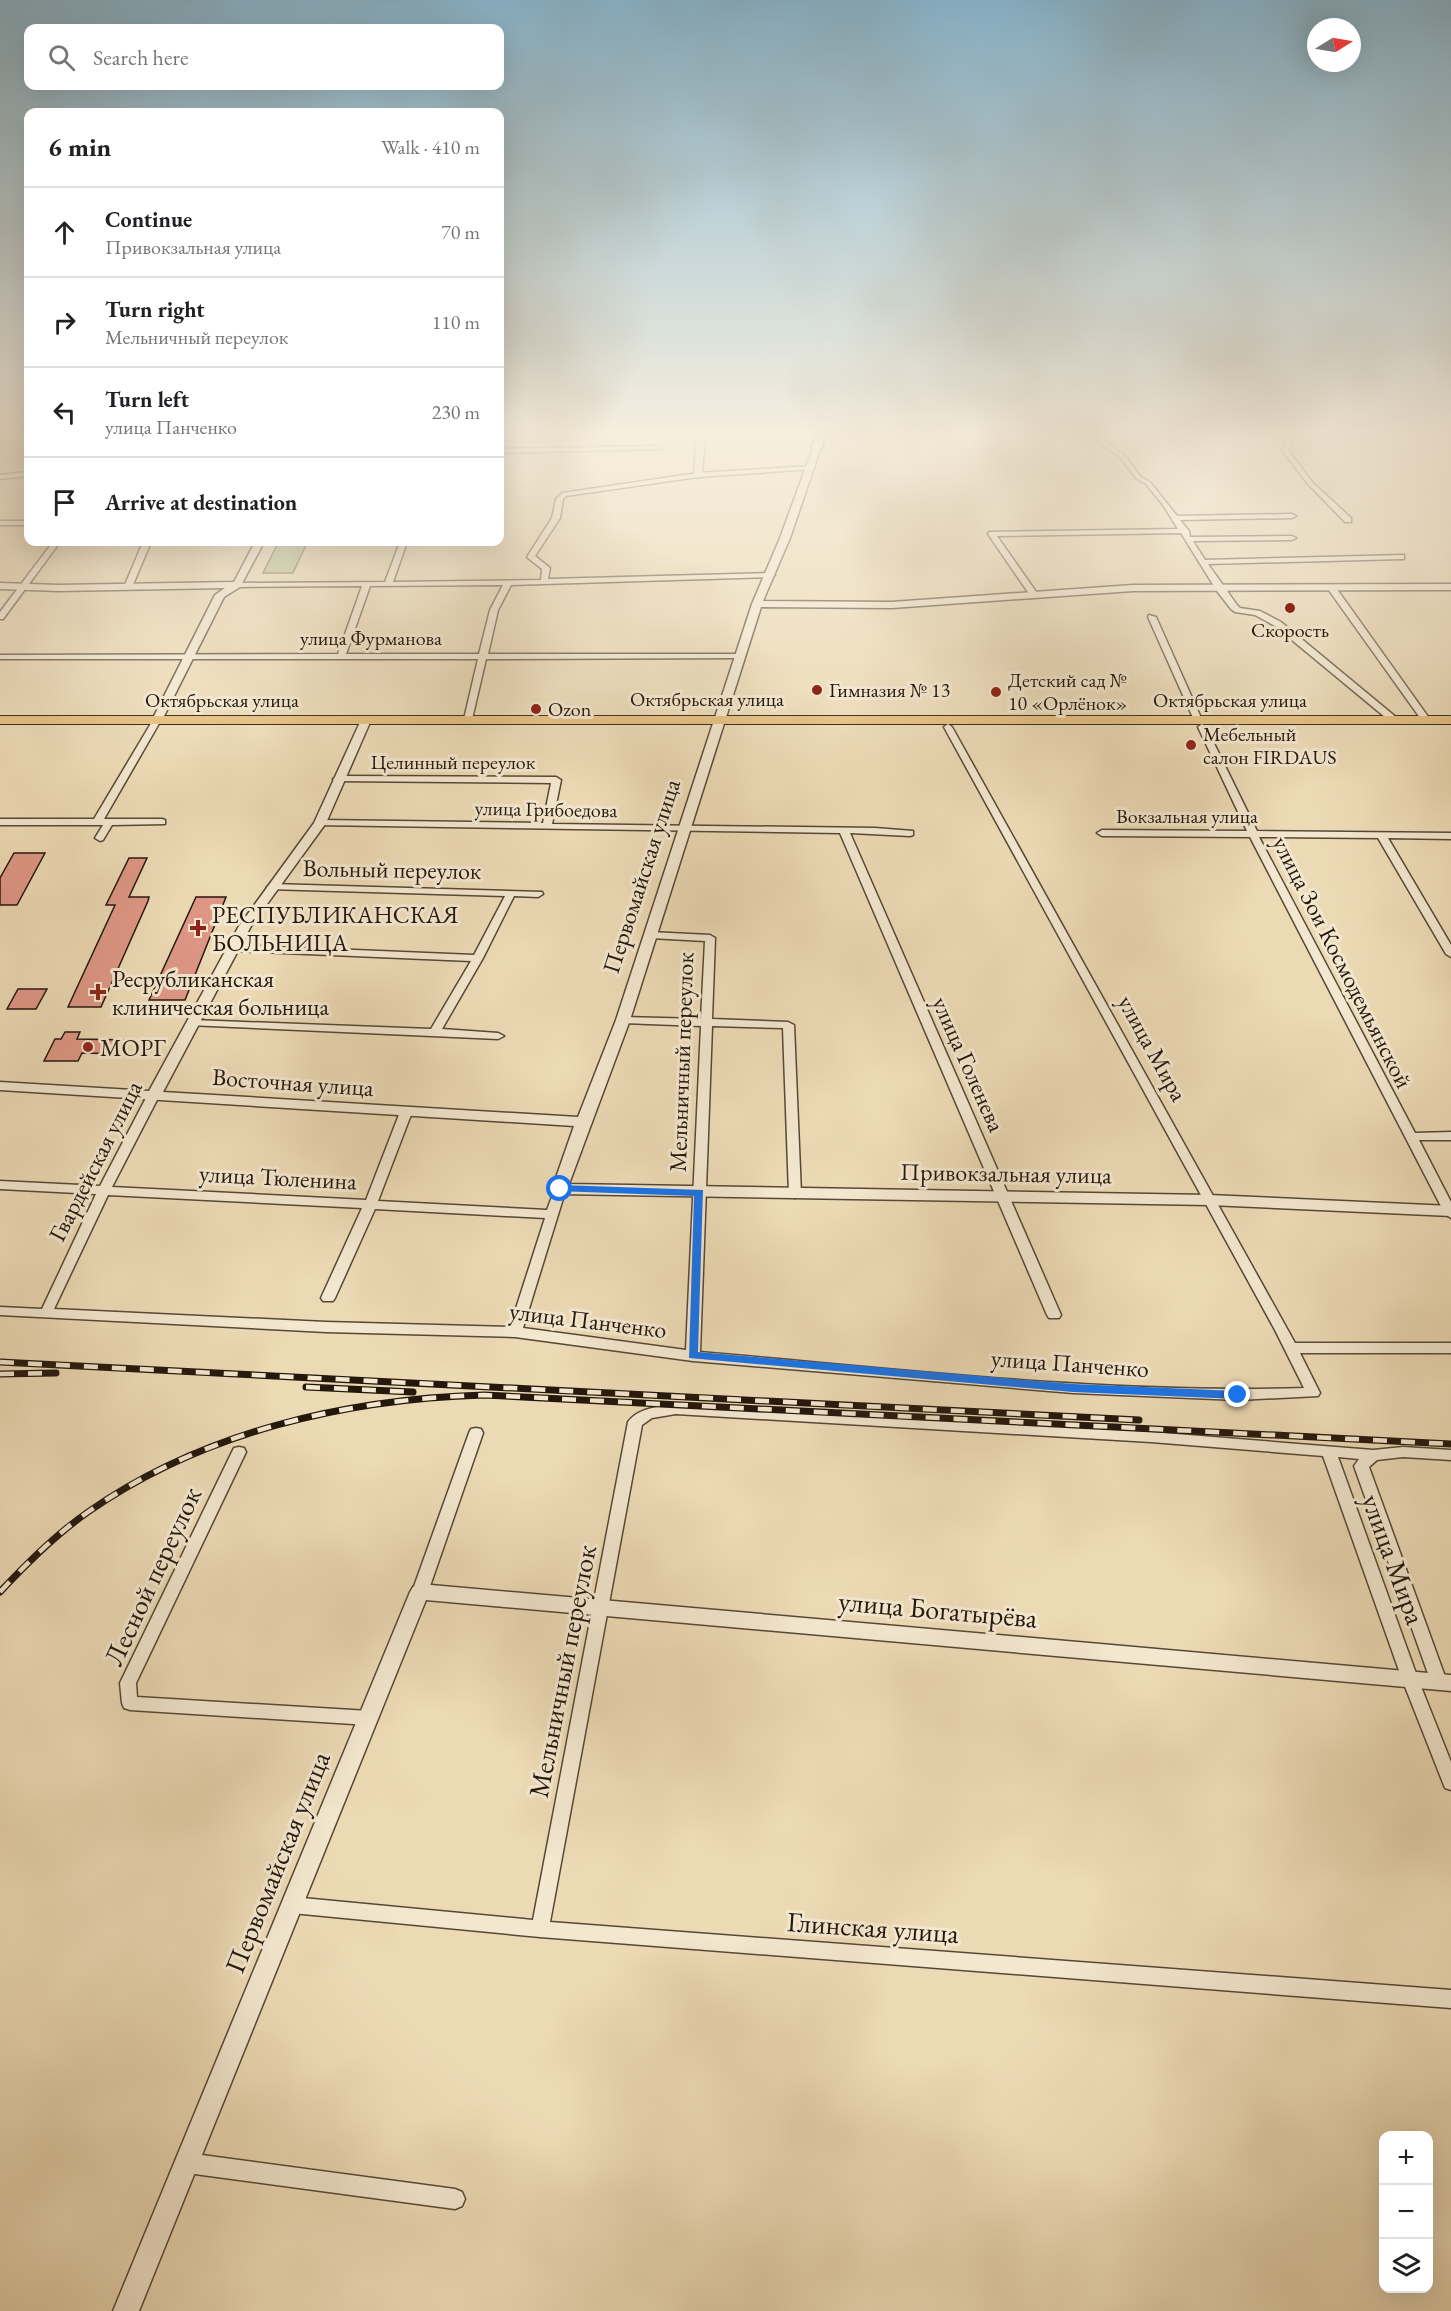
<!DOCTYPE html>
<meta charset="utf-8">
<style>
:root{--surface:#fff;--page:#f6f6f6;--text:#202124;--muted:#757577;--line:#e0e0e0}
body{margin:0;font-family:"EB Garamond",serif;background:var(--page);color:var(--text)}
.controls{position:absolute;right:18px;bottom:18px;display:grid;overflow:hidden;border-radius:12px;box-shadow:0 6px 24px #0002}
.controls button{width:54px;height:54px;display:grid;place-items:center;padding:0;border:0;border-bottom:2px solid var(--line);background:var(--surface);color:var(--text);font:30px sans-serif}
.compass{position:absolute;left:1307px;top:18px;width:54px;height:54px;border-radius:50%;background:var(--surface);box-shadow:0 6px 24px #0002;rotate:79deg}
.stop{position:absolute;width:18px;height:18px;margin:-14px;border:4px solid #1a73e8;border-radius:50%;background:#fff}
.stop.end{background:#1a73e8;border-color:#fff;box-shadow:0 2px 6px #0008}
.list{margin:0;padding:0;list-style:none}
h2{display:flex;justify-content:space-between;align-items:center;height:78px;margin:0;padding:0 24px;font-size:26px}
h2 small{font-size:20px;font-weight:400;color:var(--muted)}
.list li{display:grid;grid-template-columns:39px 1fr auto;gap:18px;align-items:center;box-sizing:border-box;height:90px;padding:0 24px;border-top:2px solid var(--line)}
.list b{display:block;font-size:22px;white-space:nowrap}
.list p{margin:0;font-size:20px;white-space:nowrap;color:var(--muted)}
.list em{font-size:20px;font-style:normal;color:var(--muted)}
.icon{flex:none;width:33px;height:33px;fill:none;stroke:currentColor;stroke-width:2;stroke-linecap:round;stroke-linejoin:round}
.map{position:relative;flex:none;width:1451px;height:2311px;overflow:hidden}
.search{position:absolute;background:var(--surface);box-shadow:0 6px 24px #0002;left:24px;top:24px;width:480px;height:66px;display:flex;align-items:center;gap:15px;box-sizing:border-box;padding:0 21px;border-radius:12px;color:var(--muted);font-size:22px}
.panel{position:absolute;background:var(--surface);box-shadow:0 6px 24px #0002;left:24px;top:108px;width:480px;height:438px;border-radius:12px}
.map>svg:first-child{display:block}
</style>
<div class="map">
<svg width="1451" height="2311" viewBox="0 0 1451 2311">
<rect width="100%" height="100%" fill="#ecdab5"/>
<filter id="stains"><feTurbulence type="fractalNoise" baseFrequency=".00333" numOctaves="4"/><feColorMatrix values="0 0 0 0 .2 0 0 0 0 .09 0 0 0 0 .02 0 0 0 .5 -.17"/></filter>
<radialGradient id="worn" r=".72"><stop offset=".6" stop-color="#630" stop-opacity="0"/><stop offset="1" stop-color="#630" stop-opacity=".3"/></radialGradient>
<path fill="#b7c08e" stroke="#6e6c4d" stroke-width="1.5" d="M278,543H307L293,573H263Z"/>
<path fill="#df9786" stroke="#24170c" stroke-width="1.5" d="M14,853H45L17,905H0V878Z
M129,858H147L129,897H149L148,901L101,1007H68L115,905H106Z
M196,897H226L185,1000H149Z
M18,989H47L36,1009H7Z
M65,1032H80L77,1039L128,1040L121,1054L82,1053L78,1061H44L55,1039H61Z"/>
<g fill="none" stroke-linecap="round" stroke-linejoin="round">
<defs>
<path id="minor" d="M1097,437H1103L1107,443L1124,455L1141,477L1150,482L1177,516L1292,514L1296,516L1292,518L1180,520L1189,531L1190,537L1292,536L1296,538L1292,540L1193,541L1205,560L1404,555V559H1401L1208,564L1237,605L1240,608L1260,611L1281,622L1397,718V722H1391L1275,626L1255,615L1235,612L1231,609L1217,591L1181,533L997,536L1039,596L1032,598L988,534L989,532L1178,529L1163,505L1146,484L1137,479L1120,457L1102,445Z
M1286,437L1294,438L1288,450L1312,482L1351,518V522H1345L1308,484L1282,450L1287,439Z
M659,446L661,447V449L500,453V449Z
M811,466L814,468L813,469L698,477L566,496L563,499L560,518L535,556L550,568L548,579L771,573L775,575L771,577L511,585L498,610L488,654H744V658H741L486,659L472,719L468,722L464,719L478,659H0V655L338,654L362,586L237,587L233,585L237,583L385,582L400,542H407L393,582L541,580L542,569L527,557L552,518L556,499L562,493L698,473ZM503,585L490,610L479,654H346L370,586Z
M28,472V476L0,479V475Z
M0,521H28V525H0Z
M53,542H60L3,619H0V612Z
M143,542H151L132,587L125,589L124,587Z
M1328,585H1334L1429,718V722H1423L1328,589Z
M1149,615L1156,617L1202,720L1201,722L1194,720L1148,617Z
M157,717L161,720L104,819H162L165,820V824L112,825L103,840L100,841L95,838L103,825H0V819H94L153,720Z
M948,724L952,727L1295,1343H1451V1353H1300L1320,1393L1318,1396L1238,1400L1073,1393L693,1361L515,1337L326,1332L0,1315V1307L42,1309L96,1194L0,1189V1181L100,1186L147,1096L153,1093L159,1096L112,1187L366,1200L400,1112L406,1108L410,1110L412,1112L378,1201L547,1210L556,1186L560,1185L566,1189L523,1328L686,1350L701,1026L623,1023L618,1020L623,1017L701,1019L705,941L650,938L645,935L650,932L710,935L715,938L712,1019L788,1022L794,1025L801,1194L795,1198L789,1194L783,1028L712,1026L700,1352C900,1369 1102,1394 1304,1388L1275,1330L944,727ZM108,1195L362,1208L321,1298L323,1301H333L335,1298L375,1209L545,1218L510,1327L326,1322L54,1309Z
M1202,724L1206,727L1257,831L1451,833V839L1388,838L1451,945V957L1446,954L1378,838L1259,837L1415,1133L1451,1132V1140H1419L1451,1202V1218L1445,1214L1250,837L1102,836L1097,833L1102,830L1247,831L1198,727Z
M338,776L556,777L561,780L552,824L875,828L913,831V835L910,836L850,833L1061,1315L1059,1318H1049L1047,1315L840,833L317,825V821L320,820L543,823L551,783L335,781L333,779Z
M272,884L542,892L543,894L538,897L514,896L483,958L442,1029L498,1033L504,1036L498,1039L188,1025L187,1023L192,1020L431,1029L471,961L234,951L229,948L234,945L474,955L505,896L268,889L267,887Z
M676,1404L1151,1432L1373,1450L1403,1447L1451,1450V1460L1403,1457L1377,1460L1369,1467L1447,1682L1445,1687L1439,1689L1433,1687L1431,1682L1354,1466L1359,1459L1338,1457L1418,1679L1451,1762V1790L1445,1788L1443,1783L1402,1679L1323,1456L1151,1442L676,1414L652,1418L642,1425L550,1922L1451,1990V2008L540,1937L292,1913L286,1911L283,1905L286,1899L292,1897L533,1920L628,1422C639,1407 660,1407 676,1404Z
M476,1428L481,1429L483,1433L428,1592L425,1596L420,1598L415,1596L412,1592L469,1433L471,1429Z
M239,1447L244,1448L246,1452L136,1683L137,1697L369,1711L375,1713L377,1718L375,1723L369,1725L130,1710L124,1708L122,1703L120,1683L232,1452L234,1448Z
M187,2153L455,2189L462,2192L465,2199L462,2206L455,2209L187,2173L180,2170L177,2163L180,2156Z"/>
<path id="tertiary" d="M697,437H705L702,475L698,478L694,475Z
M814,445L821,447L790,538L763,601L892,602L1133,585L1451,584V590L1133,591L892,608L761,607L630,1020L569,1184L1209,1195L1451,1206V1216L1209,1205L560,1194L552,1189L574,1126L0,1090V1082L149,1091L239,926L314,823L361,720L366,717L371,720L326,823L251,926L163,1092L578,1117L616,1020L752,604L780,538Z
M255,542H264L240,587L224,597L162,720L157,723L152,720L215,595L225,588L59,591L0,589V583L59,585L234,582Z
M420,1584L1451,1675V1691L426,1600L139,2311H113L410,1592L413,1587Z"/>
<path id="secondary" d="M816,437H824L822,447L817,450L812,447Z"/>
<path id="primary" d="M0,716H1451V724H0Z"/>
</defs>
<use href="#minor" stroke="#564836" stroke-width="3"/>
<use href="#tertiary" stroke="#564836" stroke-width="3"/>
<use href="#secondary" stroke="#24170c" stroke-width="4"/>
<use href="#primary" stroke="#24170c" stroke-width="2"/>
<use href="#minor" fill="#f3e7cf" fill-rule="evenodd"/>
<use href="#tertiary" fill="#f3e7cf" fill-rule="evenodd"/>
<use href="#secondary" fill="#f3e7cf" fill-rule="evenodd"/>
<use href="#primary" fill="#e6bd7a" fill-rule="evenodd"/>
<defs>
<path id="rail" d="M0,1362L1139,1420
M0,1374L56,1373
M306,1387L413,1392
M0,1592C27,1563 55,1535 88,1512C203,1432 345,1399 484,1395L1451,1444"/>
</defs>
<use href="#rail" stroke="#24170c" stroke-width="7"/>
<use href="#rail" stroke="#f3e7cf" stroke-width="4.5" stroke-dasharray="14" stroke-linecap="butt"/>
</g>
<linearGradient id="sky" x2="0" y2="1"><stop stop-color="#88b7d1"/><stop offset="0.57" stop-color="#f6eede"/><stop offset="1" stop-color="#f6eede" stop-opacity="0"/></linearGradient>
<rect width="1451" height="760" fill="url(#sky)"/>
<path fill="#1a73e8" d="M560,1185L703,1190L698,1352L1073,1384L1238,1391L1244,1395L1238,1399L1073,1392L689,1358L694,1196L556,1191V1186Z"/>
<g fill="#8f2418" stroke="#f3e7cf" stroke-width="2">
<circle cx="1290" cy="608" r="6"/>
<circle cx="817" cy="690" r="6"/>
<circle cx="996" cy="692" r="6"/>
<circle cx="536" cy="709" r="6"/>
<circle cx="1191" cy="745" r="6"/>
<path d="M195 919h6v6h6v6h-6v6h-6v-6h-6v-6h6z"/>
<path d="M95 983h6v6h6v6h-6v6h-6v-6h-6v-6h6z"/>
<circle cx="88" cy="1047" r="6"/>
</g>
<g text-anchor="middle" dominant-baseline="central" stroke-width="6" stroke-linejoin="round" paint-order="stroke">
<g font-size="20" fill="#24170c" stroke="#f3e7cf" text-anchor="start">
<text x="1290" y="630" text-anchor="middle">Скорость</text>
<text x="1008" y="680">Детский сад №<tspan x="1008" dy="23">10 «Орлёнок»</tspan></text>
<text x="829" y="690">Гимназия № 13</text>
<text x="548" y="709">Ozon</text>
<text x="1203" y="734">Мебельный<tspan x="1203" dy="23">салон FIRDAUS</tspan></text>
</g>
<g font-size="20" fill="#24170c" stroke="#f3e7cf">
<text x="371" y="638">улица Фурманова</text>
<text x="707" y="699">Октябрьская улица</text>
<text x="222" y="700">Октябрьская улица</text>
<text x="1230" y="700">Октябрьская улица</text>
<text x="453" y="762">Целинный переулок</text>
<text transform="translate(546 809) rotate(1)">улица Грибоедова</text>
<text x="1187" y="816">Вокзальная улица</text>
</g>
<g font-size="24" fill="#24170c" stroke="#f3e7cf">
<text transform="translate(392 869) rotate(1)">Вольный переулок</text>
<text transform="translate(641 876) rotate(-72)">Первомайская улица</text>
<text transform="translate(1343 962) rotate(63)">улица Зои Космодемьянской</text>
<text transform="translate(1153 1048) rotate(61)">улица Мира</text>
<text transform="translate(681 1062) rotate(-88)">Мельничный переулок</text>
<text transform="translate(969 1064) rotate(66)">улица Голенева</text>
<text transform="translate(293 1082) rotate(4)">Восточная улица</text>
<text transform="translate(95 1161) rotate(-63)">Гвардейская улица</text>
<text transform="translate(1006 1173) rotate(1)">Привокзальная улица</text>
<text transform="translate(278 1177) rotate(3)">улица Тюленина</text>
<text transform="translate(588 1320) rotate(7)">улица Панченко</text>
<text transform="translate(1070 1363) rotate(4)">улица Панченко</text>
</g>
<g font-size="24" fill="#24170c" stroke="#f3e7cf" text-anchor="start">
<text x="212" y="914">РЕСПУБЛИКАНСКАЯ<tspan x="212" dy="28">БОЛЬНИЦА</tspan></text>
<text x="112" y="978">Ресрубликанская<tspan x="112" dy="28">клиническая больница</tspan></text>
<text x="100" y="1047">МОРГ</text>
</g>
<g font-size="28" fill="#24170c" stroke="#f3e7cf">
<text transform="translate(1394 1559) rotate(70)">улица Мира</text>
<text transform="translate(152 1576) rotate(-65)">Лесной переулок</text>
<text transform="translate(938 1609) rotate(5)">улица Богатырёва</text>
<text transform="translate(562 1671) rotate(-79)">Мельничный переулок</text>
<text transform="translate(277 1862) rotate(-68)">Первомайская улица</text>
<text transform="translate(873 1927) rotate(4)">Глинская улица</text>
</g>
</g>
<rect width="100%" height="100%" filter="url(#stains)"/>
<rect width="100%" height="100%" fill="url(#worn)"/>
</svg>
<div class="controls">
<button>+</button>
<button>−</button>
<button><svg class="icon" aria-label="layers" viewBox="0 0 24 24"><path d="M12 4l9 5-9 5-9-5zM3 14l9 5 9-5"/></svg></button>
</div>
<svg class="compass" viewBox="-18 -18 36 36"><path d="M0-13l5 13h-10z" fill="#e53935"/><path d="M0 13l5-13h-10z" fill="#757577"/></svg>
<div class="stop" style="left:560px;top:1189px"></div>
<div class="stop end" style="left:1238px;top:1395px"></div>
<div class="search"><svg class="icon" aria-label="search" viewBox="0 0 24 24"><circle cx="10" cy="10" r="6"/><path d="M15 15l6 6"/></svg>Search here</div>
<section class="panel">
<h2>6 min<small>Walk · 410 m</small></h2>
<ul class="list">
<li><svg class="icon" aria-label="ahead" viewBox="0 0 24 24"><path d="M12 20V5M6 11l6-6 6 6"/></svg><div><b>Continue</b><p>Привокзальная улица</p></div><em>70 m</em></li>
<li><svg class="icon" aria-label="right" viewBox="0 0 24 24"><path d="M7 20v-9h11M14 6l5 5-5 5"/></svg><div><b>Turn right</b><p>Мельничный переулок</p></div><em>110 m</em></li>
<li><svg class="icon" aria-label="left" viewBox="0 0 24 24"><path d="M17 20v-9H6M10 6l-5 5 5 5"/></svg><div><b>Turn left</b><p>улица Панченко</p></div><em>230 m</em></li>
<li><svg class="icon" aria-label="arrive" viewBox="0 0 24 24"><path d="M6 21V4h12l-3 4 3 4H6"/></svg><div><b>Arrive at destination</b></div></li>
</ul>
</section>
</div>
